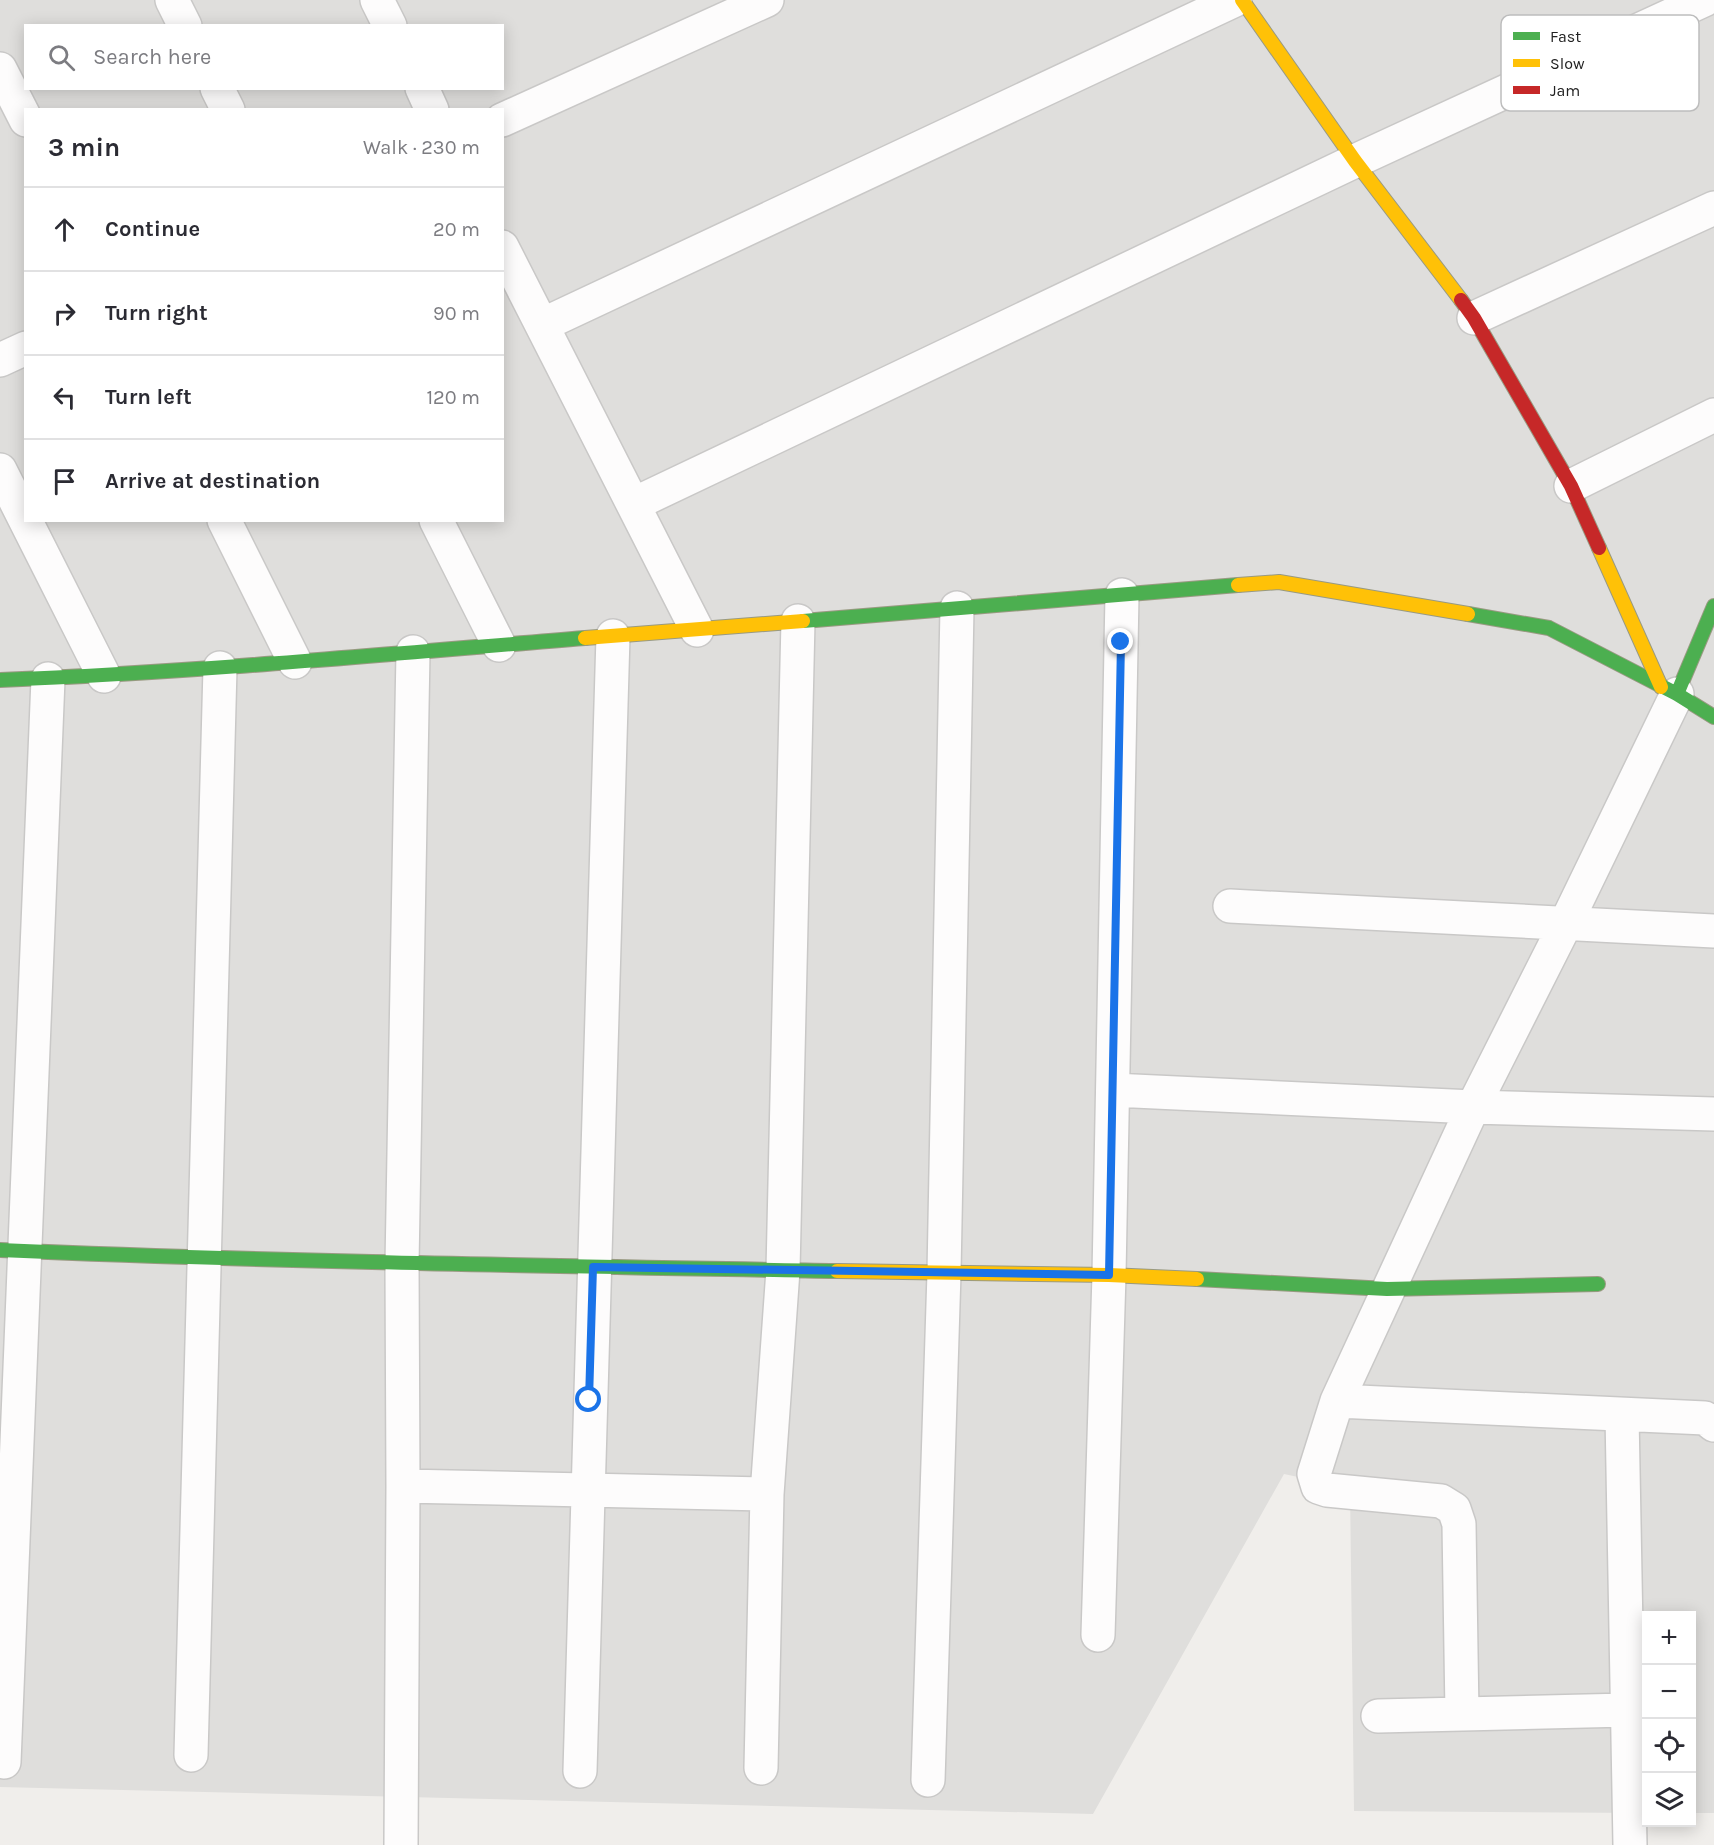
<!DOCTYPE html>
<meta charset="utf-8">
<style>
:root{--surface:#fff;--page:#f2f2f3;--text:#2b2b33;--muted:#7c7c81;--line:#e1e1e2}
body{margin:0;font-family:Karla,sans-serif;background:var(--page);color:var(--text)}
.controls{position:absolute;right:18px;bottom:18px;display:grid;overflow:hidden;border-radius:0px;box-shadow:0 3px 15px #0003}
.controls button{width:54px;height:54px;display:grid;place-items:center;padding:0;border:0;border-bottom:2px solid var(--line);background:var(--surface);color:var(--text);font:30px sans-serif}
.stop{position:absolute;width:18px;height:18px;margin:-14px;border:4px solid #1a73e8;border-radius:50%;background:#fff}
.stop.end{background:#1a73e8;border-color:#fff;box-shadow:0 2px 6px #0008}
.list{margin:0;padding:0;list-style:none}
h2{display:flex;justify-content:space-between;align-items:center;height:78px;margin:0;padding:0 24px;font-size:26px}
h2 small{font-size:20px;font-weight:400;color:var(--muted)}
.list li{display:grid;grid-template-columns:39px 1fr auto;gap:18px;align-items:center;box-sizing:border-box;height:84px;padding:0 24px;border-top:2px solid var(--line)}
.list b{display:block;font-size:22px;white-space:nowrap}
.list em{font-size:20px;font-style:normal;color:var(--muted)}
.icon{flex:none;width:33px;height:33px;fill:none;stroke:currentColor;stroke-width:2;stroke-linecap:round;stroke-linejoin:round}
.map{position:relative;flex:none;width:1714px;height:1845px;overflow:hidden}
.search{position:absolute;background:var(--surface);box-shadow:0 3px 15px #0003;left:24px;top:24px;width:480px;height:66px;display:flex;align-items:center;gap:15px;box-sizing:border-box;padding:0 21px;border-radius:0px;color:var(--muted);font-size:22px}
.panel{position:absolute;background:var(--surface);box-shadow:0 3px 15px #0003;left:24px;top:108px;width:480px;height:414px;border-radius:0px}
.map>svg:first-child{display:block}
</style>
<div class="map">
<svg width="1714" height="1845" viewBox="0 0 1714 1845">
<rect width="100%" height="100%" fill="#f0eeeb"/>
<path fill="#dfdedc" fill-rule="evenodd" d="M0,0H1714V1813H1692V1616H1646V1813L1354,1811L1350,1488L1284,1474L1093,1814L0,1787ZM26,26H502V88H26ZM26,110H502V520H26Z"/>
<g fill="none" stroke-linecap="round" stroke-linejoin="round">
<defs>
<path id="street" d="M172,0L185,26
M377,0L390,26
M0,69L26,120
M217,88L228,110
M422,88L432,110
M502,120L767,0
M502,247L697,630
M1474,318L1714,208
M542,325L1235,0
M0,360L26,348
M0,470L104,676
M1571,486L1714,415
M634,504L1355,161L1704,0
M224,520L295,662
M436,520L499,645
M1230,906L1714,931
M1113,1090L1473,1107L1714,1114
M1337,1401L1705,1418L1714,1425
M1622,1415L1630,1845
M403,1486L767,1494
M1098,1635L1109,1275L1122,595
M1462,1714L1459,1524L1454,1509L1441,1501L1327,1490L1318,1487L1314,1474L1337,1401L1473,1107L1566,923L1677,694
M1378,1716L1627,1710
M191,1755L220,668
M4,1762L48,679
M761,1768L767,1494L783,1270L798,621
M580,1771L613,636
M928,1780L944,1273L957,608
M401,1845L403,1486L402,1264L413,652"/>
<path id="fast" d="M1468,614L1549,628L1677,694L1714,717
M803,621L1238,585
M0,680C196,672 390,654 585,638
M1677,694L1714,606
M0,1250C279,1262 558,1266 837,1271
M1197,1279L1387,1289L1598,1284"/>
<path id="slow" d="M1242,0L1355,161L1461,300
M1599,548L1661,687
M1238,585L1279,582L1468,614
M585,638L803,621
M837,1271L1109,1275L1197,1279"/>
<path id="jam" d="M1461,300L1474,318L1571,486L1599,548"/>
</defs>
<use href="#street" stroke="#c9c8c7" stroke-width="36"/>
<use href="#fast" stroke="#999a82" stroke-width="16"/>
<use href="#slow" stroke="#999a82" stroke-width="16"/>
<use href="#jam" stroke="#999a82" stroke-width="16"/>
<use href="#street" stroke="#fdfcfc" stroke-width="33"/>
<use href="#fast" stroke="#4caf50" stroke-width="14"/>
<use href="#slow" stroke="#ffc107" stroke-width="14"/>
<use href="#jam" stroke="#c62828" stroke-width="14"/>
</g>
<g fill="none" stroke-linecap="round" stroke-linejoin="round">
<path stroke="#1a73e8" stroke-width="8" d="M589,1400L593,1267L1109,1275L1121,642"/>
</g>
<rect x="1501" y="15" width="198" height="96" rx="9" fill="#fff" stroke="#bdbdbd" stroke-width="1.5"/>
<rect x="1513" y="32" width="27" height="8" fill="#4caf50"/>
<rect x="1513" y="59" width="27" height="8" fill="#ffc107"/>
<rect x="1513" y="86" width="27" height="8" fill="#c62828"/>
<g font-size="16" fill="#222">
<text x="1550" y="42">Fast</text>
<text x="1550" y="69">Slow</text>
<text x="1550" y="96">Jam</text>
</g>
</svg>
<div class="controls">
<button>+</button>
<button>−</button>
<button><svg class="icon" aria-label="locate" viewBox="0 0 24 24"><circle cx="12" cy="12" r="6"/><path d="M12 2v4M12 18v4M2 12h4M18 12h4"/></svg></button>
<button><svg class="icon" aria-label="layers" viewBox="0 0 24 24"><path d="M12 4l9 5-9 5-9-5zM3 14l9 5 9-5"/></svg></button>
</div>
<div class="stop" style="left:589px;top:1400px"></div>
<div class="stop end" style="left:1121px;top:642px"></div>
<div class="search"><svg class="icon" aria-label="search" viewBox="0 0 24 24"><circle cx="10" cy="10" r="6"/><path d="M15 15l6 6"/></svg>Search here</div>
<section class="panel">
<h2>3 min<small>Walk · 230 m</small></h2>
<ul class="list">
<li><svg class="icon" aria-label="ahead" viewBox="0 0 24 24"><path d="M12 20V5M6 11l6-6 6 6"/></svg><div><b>Continue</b></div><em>20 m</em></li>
<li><svg class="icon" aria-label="right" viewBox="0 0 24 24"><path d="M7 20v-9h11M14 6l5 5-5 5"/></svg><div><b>Turn right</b></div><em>90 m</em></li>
<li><svg class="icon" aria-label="left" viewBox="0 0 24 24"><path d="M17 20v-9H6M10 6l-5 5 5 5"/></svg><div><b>Turn left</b></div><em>120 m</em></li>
<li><svg class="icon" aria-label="arrive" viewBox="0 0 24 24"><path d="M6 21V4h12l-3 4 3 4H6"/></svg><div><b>Arrive at destination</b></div></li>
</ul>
</section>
</div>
